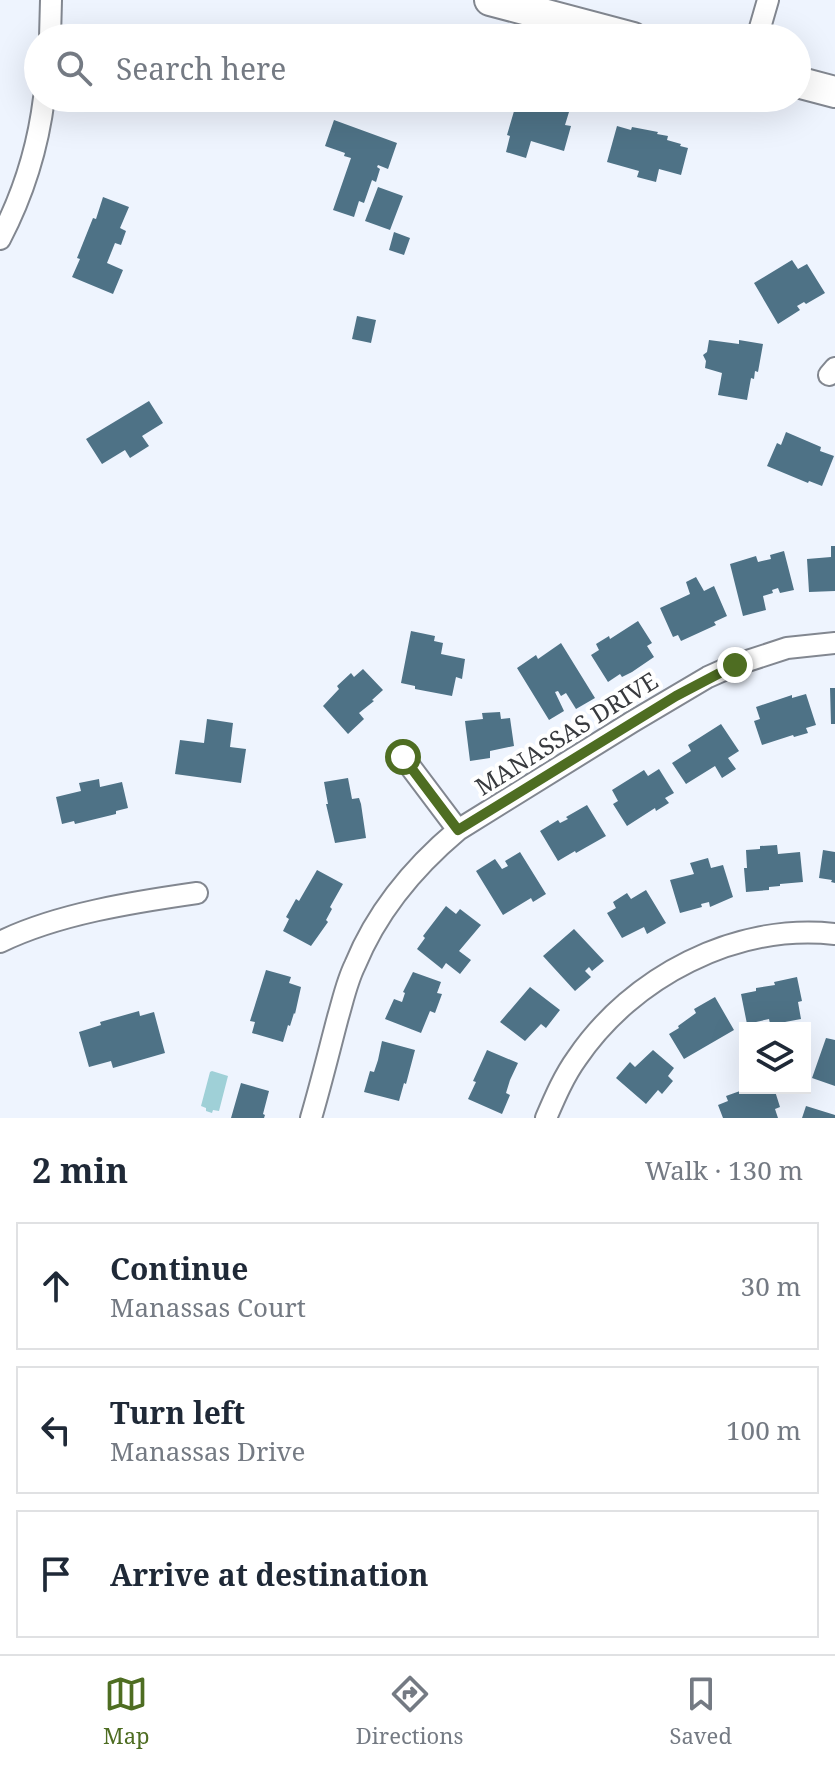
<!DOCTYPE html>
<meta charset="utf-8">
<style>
:root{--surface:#fff;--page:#f6f6f7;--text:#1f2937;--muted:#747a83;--line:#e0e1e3;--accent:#4e6d22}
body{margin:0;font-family:"Noto Serif",serif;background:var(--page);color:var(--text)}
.controls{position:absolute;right:24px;bottom:24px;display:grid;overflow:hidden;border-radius:0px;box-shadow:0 8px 32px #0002}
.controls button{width:72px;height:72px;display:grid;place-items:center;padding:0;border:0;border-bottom:2px solid var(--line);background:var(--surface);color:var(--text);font:40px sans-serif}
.stop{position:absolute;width:24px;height:24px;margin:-18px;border:6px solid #4e6d22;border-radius:50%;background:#fff}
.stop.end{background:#4e6d22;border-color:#fff;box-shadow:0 2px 8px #0008}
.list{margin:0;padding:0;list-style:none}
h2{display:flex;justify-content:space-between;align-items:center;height:104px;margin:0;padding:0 32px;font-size:34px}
h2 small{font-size:26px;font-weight:400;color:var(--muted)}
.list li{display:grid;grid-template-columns:52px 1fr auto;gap:24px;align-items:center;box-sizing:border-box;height:128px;margin:0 16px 16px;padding:0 16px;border:2px solid var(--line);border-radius:0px}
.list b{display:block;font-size:30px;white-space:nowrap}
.list p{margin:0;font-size:26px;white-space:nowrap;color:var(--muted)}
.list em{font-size:26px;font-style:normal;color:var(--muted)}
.icon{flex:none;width:44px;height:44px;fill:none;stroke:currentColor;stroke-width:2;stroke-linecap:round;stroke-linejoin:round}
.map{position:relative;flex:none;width:835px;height:1118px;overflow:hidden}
.search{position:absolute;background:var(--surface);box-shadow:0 8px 32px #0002;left:24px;right:24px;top:24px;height:88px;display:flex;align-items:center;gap:20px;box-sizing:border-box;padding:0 28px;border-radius:44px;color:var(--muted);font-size:30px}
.sheet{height:536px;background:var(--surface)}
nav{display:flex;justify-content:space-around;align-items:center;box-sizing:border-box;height:112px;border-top:2px solid var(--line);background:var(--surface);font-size:22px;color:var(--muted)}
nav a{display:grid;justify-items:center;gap:4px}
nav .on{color:var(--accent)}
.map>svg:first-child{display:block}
</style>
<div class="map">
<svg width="835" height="1118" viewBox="0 0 835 1118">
<rect width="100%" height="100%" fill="#eef4fe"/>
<path fill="#9fd0d7" d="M212,1071L228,1076L219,1111L213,1110L212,1113L206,1111V1108L201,1106L210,1072Z"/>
<path fill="#4e7286" d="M517,101L531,105L532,101L569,112L565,125L571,126L564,151L531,141L526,158L506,152L510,136L507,135Z
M334,120L397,143L388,169L378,165L377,167L380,169L376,182L372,180L364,203L359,201L354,217L333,210L351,158L344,156L345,153L325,146Z
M617,126L631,130L632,127L658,132L657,134L668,136L667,140L681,144L680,146L688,148L681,175L659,169L656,182L637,177L639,171L607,162Z
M378,187L403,196L390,230L365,221Z
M103,197L129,207L120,228L126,231L121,245L115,243L107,263L123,270L113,294L72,277L80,259L77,258L93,218L96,219Z
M394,232L410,238L404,255L389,250Z
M792,260L798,269L807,264L825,293L806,304L804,302L797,306L800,310L778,324L754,283Z
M357,316L376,320L371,343L352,339Z
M709,340L739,344V340L763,344L758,372L755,371L754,379L751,378L747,400L718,395L722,373L705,368L706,361L703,355L707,352Z
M149,401L163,423L142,436L149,446L130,458L125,450L102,464L86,439Z
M786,432L821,447L820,451L834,456L822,486L809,481L808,483L767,466L777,443L781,445Z
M831,546H835V591L809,592L807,559L831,557Z
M784,551L794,590L780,593L778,588L772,590L773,593L763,596L766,610L743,616L730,564L756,556L758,562L771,559L770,555Z
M696,577L704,591L714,586L727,616L714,622L716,625L681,641L678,635L673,637L660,608L690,594L686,582Z
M638,621L652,643L647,646L654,657L632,672L622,677L620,674L608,682L591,655L599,650L596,644L609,636L610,639Z
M411,631L435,636L434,641L443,643L441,654L465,659L462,679L456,677L452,696L415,689V686L401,683Z
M561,643L595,698L576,709L566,693L561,696L558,691L555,692L564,711L549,720L517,668L536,655L538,659Z
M363,669L383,690L372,700L374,701L359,713L364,719L348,734L323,706L339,689L337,686L351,673L354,677Z
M830,688H835V724H831Z
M806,694L816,725L806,728L808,733L794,737L793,735L762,745L754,721L760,719L756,707L792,695V698Z
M500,712L501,719L510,718L514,746L490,751V758L470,761L465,721L483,719L482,713Z
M207,719L233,723L230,747L246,749L241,783L175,774L180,740L204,743Z
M721,724L739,751L728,758L736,769L722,778L715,766L686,784L672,763L691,751L688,745Z
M659,769L674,793L665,798L669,803L656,811L655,808L627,826L613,804L618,801L612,790L644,770L648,776Z
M348,778L352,799L359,798L361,804L366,838L335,843L326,804H328L324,782Z
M99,779L100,787L122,782L128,808L116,811V814L75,824L74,821L62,824L56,797L81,791L79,783Z
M587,805L606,836L576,853L575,851L558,861L540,831L558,820L560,823L568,819L566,817Z
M777,845L778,854L800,852L803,882L780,884V886L769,887V890L746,892L744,868H747L746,850L760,849V846Z
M823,850L835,852V883L831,882L832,880L819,878Z
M520,852L546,894L533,902L531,898L503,915L476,871L495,859L502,869L508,866L505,861Z
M708,858L711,868L723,865L733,897L710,907L709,902L701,904L702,907L680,913L670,880L694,874L690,863Z
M317,870L343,884L330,907L332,909L326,920L328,922L311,946L283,931L289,919L286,917L296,899L299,901Z
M646,890L666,923L647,934L644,927L622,938L607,913L616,908L613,902L627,893L631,899Z
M446,906L456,914L460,909L481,925L459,951L471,960L460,974L446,963L442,969L417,949L425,938L423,936Z
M574,929L604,961L592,971L589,967L585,971L591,977L575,991L543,956Z
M266,970L291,977L289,983L301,987L295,1014L294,1013L290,1026L288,1025L283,1042L252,1033L255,1022L250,1021Z
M413,972L441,982L437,993L442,994L435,1013L430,1011L421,1033L385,1019L394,999L402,1002L405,993L403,992Z
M797,977L802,1001L798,1002L801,1019L785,1022L786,1025L771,1028L769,1019L747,1024L741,994L756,991V988L775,985L774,982Z
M530,987L560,1010L546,1028L541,1024L525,1041L500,1022Z
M715,997L734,1030L684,1059L669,1034L679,1028L678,1026L696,1013L694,1009Z
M139,1011L140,1016L154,1012L165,1053L113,1068L111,1061L89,1067L79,1032L101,1025L100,1022Z
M826,1038L835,1040V1086L812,1078Z
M382,1041L415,1050L406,1084L404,1083L399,1101L364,1092L370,1071L374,1072L378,1060Z
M487,1050L518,1063L510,1080L506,1093L510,1095L502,1114L468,1099L476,1082L473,1081Z
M653,1050L674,1068L668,1076L673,1081L662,1094L658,1090L646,1104L616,1078L630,1062L635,1067Z
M241,1083L269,1091L263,1114L265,1115L264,1118H231Z
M758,1088H774L780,1107L775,1109L778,1118H723L718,1105L728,1101L726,1096L740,1091L741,1094Z
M806,1106L835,1115V1118H802Z"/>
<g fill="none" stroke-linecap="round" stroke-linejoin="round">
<defs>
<path id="street" d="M50,38L51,0
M757,38L768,0
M0,239C23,195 38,147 44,98
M829,375L835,368
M403,757L458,830
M0,942C57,914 134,902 197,893
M311,1118C321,1084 329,1051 338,1017C343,1000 347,981 355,965C377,911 414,867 458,830L632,722L708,677L735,665L787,648L835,643
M546,1118C555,1097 564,1076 577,1058C632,977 735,923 835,934"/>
<path id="secondary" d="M490,0L633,38
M797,82L835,92"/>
</defs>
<use href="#street" stroke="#828790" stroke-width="24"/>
<use href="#secondary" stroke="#828790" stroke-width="34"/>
<use href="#street" stroke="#fff" stroke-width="20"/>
<use href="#secondary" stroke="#fff" stroke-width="30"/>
</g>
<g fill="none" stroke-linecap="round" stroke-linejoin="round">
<path stroke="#4e6d22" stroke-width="10" d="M403,757L458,830L676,696L735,665"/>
</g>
<g text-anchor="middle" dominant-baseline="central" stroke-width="8" stroke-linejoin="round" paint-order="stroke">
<g font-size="24" fill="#383a3e" stroke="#fff">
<text transform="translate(566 733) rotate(-32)">MANASSAS DRIVE</text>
</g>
</g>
</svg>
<div class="controls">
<button><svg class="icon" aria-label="layers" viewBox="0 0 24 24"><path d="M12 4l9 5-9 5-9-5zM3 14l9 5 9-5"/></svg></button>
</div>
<div class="stop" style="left:403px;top:757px"></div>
<div class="stop end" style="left:735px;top:665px"></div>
<div class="search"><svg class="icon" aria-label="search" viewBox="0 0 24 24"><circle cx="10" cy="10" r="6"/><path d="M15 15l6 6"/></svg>Search here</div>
</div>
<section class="sheet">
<h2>2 min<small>Walk · 130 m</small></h2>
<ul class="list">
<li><svg class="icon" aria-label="ahead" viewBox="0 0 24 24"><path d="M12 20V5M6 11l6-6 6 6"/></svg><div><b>Continue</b><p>Manassas Court</p></div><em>30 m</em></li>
<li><svg class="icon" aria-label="left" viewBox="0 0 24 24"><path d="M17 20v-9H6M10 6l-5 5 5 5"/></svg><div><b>Turn left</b><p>Manassas Drive</p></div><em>100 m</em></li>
<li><svg class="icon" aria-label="arrive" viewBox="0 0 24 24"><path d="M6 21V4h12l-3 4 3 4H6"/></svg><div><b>Arrive at destination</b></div></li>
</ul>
</section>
<nav>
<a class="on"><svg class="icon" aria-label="map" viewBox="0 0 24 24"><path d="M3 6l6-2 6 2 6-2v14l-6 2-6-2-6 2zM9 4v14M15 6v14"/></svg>Map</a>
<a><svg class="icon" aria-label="directions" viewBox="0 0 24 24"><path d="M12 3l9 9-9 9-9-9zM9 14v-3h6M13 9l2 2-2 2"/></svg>Directions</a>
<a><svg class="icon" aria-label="saved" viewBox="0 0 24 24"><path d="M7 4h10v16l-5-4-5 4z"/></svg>Saved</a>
</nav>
